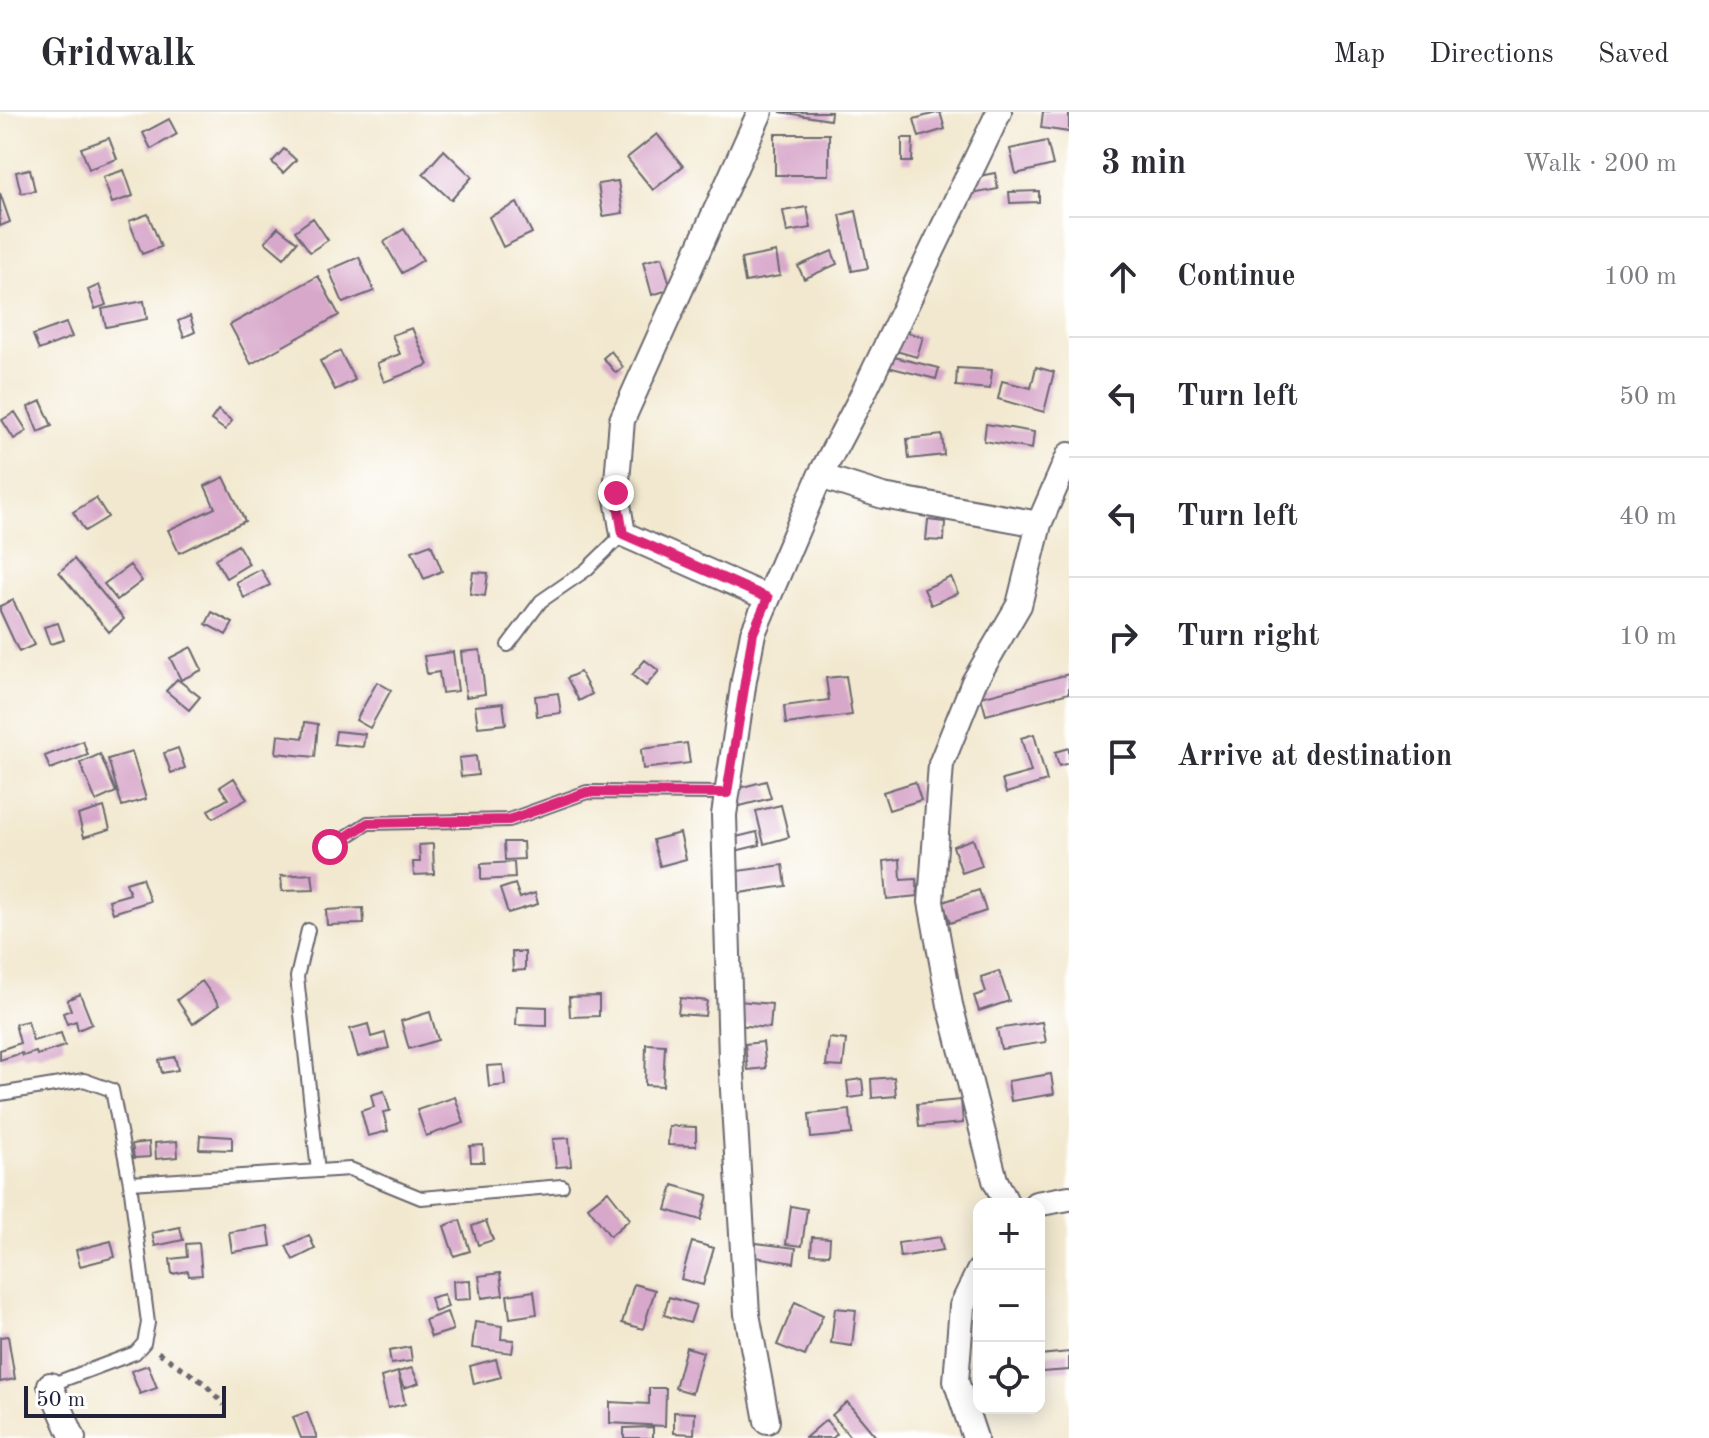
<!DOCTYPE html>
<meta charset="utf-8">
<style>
:root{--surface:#fff;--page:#f7f7f7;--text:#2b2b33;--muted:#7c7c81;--line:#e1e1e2}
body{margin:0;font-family:"Old Standard TT",serif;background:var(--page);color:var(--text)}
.controls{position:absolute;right:24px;bottom:24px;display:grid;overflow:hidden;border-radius:16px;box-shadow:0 4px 20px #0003}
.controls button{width:72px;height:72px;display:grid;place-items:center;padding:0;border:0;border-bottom:2px solid var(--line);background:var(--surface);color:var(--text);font:40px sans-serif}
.scale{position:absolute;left:24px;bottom:20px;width:202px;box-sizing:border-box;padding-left:8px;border:4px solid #22223b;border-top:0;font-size:22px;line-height:28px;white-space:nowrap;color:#22223b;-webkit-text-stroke:6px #fff;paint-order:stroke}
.stop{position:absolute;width:24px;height:24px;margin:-18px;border:6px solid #db2777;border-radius:50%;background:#fff}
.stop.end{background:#db2777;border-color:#fff;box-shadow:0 2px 8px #0008}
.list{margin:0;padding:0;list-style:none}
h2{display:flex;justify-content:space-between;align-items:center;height:104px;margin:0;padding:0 32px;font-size:34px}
h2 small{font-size:26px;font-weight:400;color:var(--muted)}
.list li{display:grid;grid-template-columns:52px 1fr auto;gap:24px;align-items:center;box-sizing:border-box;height:120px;padding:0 32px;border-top:2px solid var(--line)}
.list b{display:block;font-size:30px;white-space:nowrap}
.list em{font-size:26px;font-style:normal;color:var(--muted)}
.icon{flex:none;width:44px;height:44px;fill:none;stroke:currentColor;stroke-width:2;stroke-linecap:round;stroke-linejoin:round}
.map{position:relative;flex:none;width:1069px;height:1326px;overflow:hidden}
header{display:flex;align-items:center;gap:48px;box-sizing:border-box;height:112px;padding:0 40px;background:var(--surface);border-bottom:2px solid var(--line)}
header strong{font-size:38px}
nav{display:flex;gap:44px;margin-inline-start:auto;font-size:28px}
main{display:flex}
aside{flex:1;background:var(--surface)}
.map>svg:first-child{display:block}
</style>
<header>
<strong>Gridwalk</strong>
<nav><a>Map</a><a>Directions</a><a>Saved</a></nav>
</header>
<main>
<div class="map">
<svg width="1069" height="1326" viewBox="0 0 1069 1326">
<rect width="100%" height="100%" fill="#fff"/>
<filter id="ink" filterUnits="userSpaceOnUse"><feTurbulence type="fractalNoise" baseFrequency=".0125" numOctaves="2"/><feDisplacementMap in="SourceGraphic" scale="16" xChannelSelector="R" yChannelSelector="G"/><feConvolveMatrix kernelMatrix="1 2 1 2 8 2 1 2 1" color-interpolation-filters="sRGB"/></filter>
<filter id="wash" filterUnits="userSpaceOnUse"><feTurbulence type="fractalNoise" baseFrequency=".006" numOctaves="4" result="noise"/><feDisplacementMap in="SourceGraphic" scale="32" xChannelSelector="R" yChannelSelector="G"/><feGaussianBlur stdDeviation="1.8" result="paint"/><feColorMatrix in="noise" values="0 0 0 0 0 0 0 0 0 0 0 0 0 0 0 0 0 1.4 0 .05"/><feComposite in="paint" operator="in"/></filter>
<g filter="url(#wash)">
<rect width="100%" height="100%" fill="#f2e8cf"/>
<g id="blocks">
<path fill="#d8a8cb" d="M780,0H831L830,8Z
M940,0L945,17L919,25L914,7Z
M1043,0H1069V20L1041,16Z
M169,7L177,22L151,37L143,21Z
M657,22L683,54L653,78L627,46Z
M775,22H829V63H775Z
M109,26L117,47L89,57L81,36Z
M902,26H913L912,50H902Z
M1047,29L1053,53L1016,62L1010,37Z
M284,37L296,48L283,61L272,50Z
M444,38L472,65L451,88L423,62Z
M30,57L35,79L21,81L16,60Z
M124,58L133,84L112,91L103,65Z
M995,61L998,77L972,82L969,66Z
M618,69L623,101L603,104L598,72Z
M1039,79V90L1010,91L1009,80Z
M0,81L10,110L0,114Z
M517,91L532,121L503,135L489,105Z
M807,95L811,116L787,120L783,99Z
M856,99L868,156L852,159L840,103Z
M148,102L161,135L142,142L129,109Z
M313,106L328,128L310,140L295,119Z
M278,115L297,130L284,146L265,130Z
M404,117L423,148L402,161L384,130Z
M832,139L837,152L804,167L798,154Z
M776,140L780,164L745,170L741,147Z
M359,145L374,179L343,191L329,158Z
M662,145L671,177L652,183L643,150Z
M318,164L339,203L251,252L230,213Z
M99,173L106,193L95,197L88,178Z
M144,189L147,207L106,215L102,197Z
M190,204L195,220L184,225L178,209Z
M66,211L72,225L39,238L33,223Z
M412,216L428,253L384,270L377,251L400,242L392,223Z
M902,219L923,225L917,245L896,239Z
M340,239L355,268L335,278L320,249Z
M611,239L623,255L616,261L603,246Z
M890,244L939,256L936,267L888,255Z
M1036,255L1054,260L1044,300L998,287L1002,269L1031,276Z
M957,256L992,258L990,277L956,274Z
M41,289L52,314L38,320L28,295Z
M218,298L232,309L225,318L211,308Z
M15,300L27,319L14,327L2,308Z
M986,312L1034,320L1032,337L984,329Z
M942,323L944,343L909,347L907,327Z
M224,365L245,409L179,441L168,418L215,396L205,374Z
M96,386L108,405L85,419L73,400Z
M928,408L945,410L944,429L926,428Z
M431,432L442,459L424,467L412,439Z
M238,433L249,452L226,466L215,447Z
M74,447L124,507L109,520L59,460Z
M130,453L142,469L117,488L104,472Z
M261,457L270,473L244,486L236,470Z
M473,460L488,461L485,484L470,482Z
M951,465L958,481L931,493L924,477Z
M13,488L34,533L19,540L0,499V494Z
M212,500L233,511L226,523L206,512Z
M58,511L64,528L50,532L44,515Z
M191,535L202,558L181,568L170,546Z
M480,538L485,582L466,585L461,540Z
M453,540L458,579L442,581L439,560L427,562L424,544Z
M645,548L659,559L646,574L632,563Z
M580,560L592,582L579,589L567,566Z
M1069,562V581L986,603L981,585Z
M846,564L852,603L786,612L784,594L829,588L826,566Z
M177,567L200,585L189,598L166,579Z
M377,570L391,578L370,616L356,608Z
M558,581L561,601L537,604L535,584Z
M503,591L506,612L478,615L475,594Z
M305,610L318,612L315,645L276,641L278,623L303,626Z
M336,619L365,622L363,635L334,632Z
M1034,622L1047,669L1006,681L1002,668L1031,660L1021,626Z
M83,629L88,643L50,657L45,644Z
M687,631L690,651L643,657L641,637Z
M178,636L185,656L171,661L164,641Z
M1069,636V651L1059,654L1055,640Z
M132,640L146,687L122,694L108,647Z
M100,642L116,680L96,689L80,651Z
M476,644L478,663L461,665L459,646Z
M234,666L247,687L213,706L208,698L228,687L220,675Z
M766,669L771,686L740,694L735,677Z
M915,670L921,688L889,698L883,680Z
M781,693L789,725L764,732L756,699Z
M104,695L110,717L84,725L78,703Z
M757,720L760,733L735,739L732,726Z
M680,721L686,747L660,754L653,728Z
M973,727L982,754L962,761L953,734Z
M504,730H523L524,747L505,748Z
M433,732L434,762L414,763L413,750H420L419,733Z
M900,747L901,768L916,767L918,784L887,787L884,749Z
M514,750L515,766L481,768V752Z
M783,753L786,774L733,782L730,760Z
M312,762L314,778L282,779L281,764Z
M142,766L150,789L113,801L109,788L130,782L126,771Z
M515,772L520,786L535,781L538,792L508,801L500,777Z
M979,778L986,799L950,811L943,790Z
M363,796L364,812L327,813L326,798Z
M512,840H525V858L513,859Z
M999,859L1009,889L979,899L974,884L986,880L981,865Z
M202,869L219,893L193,912L177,888Z
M80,882L92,912L78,918L76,909L67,912L63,901L71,898L67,888Z
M599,884V904L570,905L569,885Z
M680,886L707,889L705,904L678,902Z
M738,889L772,892L770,916L736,913Z
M517,894L547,895V914L516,913Z
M430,900L438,928L409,937L401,909Z
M28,909L33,929L61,921L65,934L37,943L36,940L23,944L22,941L0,948V938L20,931L15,912Z
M1042,910L1046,930L1001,937L997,917Z
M368,912L371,925L385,921L389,936L358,945L350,917Z
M829,926L846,928L843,955L826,954Z
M763,930L766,956L748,958L745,932Z
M646,932L665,933L663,974L645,973Z
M175,945L178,958L162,961L159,948Z
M503,953L505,973L489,975L487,954Z
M1051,962L1054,982L1011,989L1008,969Z
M894,965L896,984L872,986L871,967Z
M862,967L864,984L849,986L847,969Z
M384,979L390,999L383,1000L388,1019L368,1024L361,999L374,995L371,983Z
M455,985L464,1011L426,1024L417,998Z
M961,988L963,1011L919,1015L917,992Z
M850,998L852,1022L811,1026L809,1002Z
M669,1014L696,1015V1034L668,1033Z
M200,1023L232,1025V1038L199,1037Z
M569,1026L571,1054L556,1055L553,1027Z
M177,1029L178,1045L156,1047L155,1031Z
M149,1030L150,1045L134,1046L132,1032Z
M483,1033L484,1050H471L470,1034Z
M673,1073L708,1083L701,1108L666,1098Z
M608,1079L630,1107L610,1124L588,1095Z
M791,1094L807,1097L802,1134L786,1132Z
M460,1108L470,1139L454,1144L444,1114Z
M486,1109L493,1128L478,1133L472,1114Z
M268,1114L271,1134L232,1140L229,1120Z
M180,1115L183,1128L155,1134L152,1121Z
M309,1123L315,1137L293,1148L286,1134Z
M812,1125L830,1126L829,1143L811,1142Z
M940,1125L943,1138L900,1145L898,1131Z
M111,1129L115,1145L80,1154L76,1138Z
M692,1130L714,1136L703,1173L681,1167Z
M199,1131L202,1163L189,1164L188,1159L172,1162L170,1147L187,1145L186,1132Z
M756,1131L796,1136L794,1151L755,1145Z
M500,1161L503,1183L482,1186L479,1164Z
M470,1168L471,1187L454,1188L453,1169Z
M634,1172L655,1178L643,1217L622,1211Z
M534,1179L537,1202L510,1206L507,1183Z
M444,1182L448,1195L435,1200L430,1186Z
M669,1185L696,1193L690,1211L664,1203Z
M795,1190L823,1203L805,1244L777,1233Z
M835,1196L856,1198L852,1234L831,1231Z
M447,1200L453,1218L431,1225L425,1208Z
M475,1210L502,1214L501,1227L514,1228L512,1241L472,1236Z
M8,1224L15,1267L0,1270V1225Z
M410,1235L412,1249L391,1252L389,1239Z
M686,1235L703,1240L692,1281L675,1276Z
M1069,1240V1258L1042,1260L1040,1243Z
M496,1247L501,1265L474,1272L470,1254Z
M148,1253L157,1276L140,1282L131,1259Z
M412,1256L419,1271L404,1276L398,1261L405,1292L388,1296L381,1265Z
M649,1276H666L665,1314L610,1311V1290L649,1292Z
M847,1290L877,1326H851L832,1303Z
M307,1300L317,1326H301L293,1305Z
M674,1300L695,1301L694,1322L674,1321Z
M826,1308L837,1322L833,1326H805Z
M653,1315V1326H624V1316Z"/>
</g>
</g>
<g filter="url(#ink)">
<use href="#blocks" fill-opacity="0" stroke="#6b676f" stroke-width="2"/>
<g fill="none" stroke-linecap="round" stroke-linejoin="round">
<defs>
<path id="lane" d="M508,533L541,489L586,458L623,422
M330,735L368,711L509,708L587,680L727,681
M308,818L297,865L318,1059
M0,982L84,968L112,978L130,1071L148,1211L144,1231L135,1241L50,1273
M130,1071L350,1057L421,1086L562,1074"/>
<path id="street" d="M760,0L622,308L616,381L623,422L768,486
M820,364L883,384L1039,412
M1007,1092L995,1068L950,893L931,790L941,652L974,570L1019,493L1039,412L1069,343
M1036,1092L1069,1086
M50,1273L73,1326
M767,1309L747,1202L731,946L724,703L744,568L753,521L820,364L860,288L999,0
M975,1326L956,1269L962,1194L979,1159"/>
</defs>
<use href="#lane" stroke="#6b676f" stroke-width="16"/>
<use href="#street" stroke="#6b676f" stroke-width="28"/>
<path stroke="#6b676f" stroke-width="5" stroke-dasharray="6 6" stroke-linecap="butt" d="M158,1240L204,1271L224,1293"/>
<use href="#lane" stroke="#fff" stroke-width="12"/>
<use href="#street" stroke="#fff" stroke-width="24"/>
</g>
</g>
<g fill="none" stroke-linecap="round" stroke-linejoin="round" filter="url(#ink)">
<path stroke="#db2777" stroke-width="10" d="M330,735L368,711L509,708L587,680L727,681L753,521L768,486L623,422L616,381"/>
</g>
</svg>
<div class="controls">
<button>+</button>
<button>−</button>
<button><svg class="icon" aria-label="locate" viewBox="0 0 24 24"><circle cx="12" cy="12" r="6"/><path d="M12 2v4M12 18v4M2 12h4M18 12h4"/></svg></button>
</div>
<div class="scale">50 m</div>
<div class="stop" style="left:330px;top:735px"></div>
<div class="stop end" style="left:616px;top:381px"></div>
</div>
<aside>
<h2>3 min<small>Walk · 200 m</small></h2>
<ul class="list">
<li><svg class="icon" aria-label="ahead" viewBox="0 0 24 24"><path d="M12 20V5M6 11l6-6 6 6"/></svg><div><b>Continue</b></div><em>100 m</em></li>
<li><svg class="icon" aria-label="left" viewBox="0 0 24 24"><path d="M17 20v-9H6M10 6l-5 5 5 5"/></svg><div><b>Turn left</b></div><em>50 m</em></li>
<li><svg class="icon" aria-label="left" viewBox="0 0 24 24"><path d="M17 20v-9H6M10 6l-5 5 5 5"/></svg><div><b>Turn left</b></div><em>40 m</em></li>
<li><svg class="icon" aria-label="right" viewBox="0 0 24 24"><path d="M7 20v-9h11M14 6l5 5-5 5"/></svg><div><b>Turn right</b></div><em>10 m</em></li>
<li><svg class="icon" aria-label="arrive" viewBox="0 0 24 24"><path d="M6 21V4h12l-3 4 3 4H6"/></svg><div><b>Arrive at destination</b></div></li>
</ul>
</aside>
</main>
